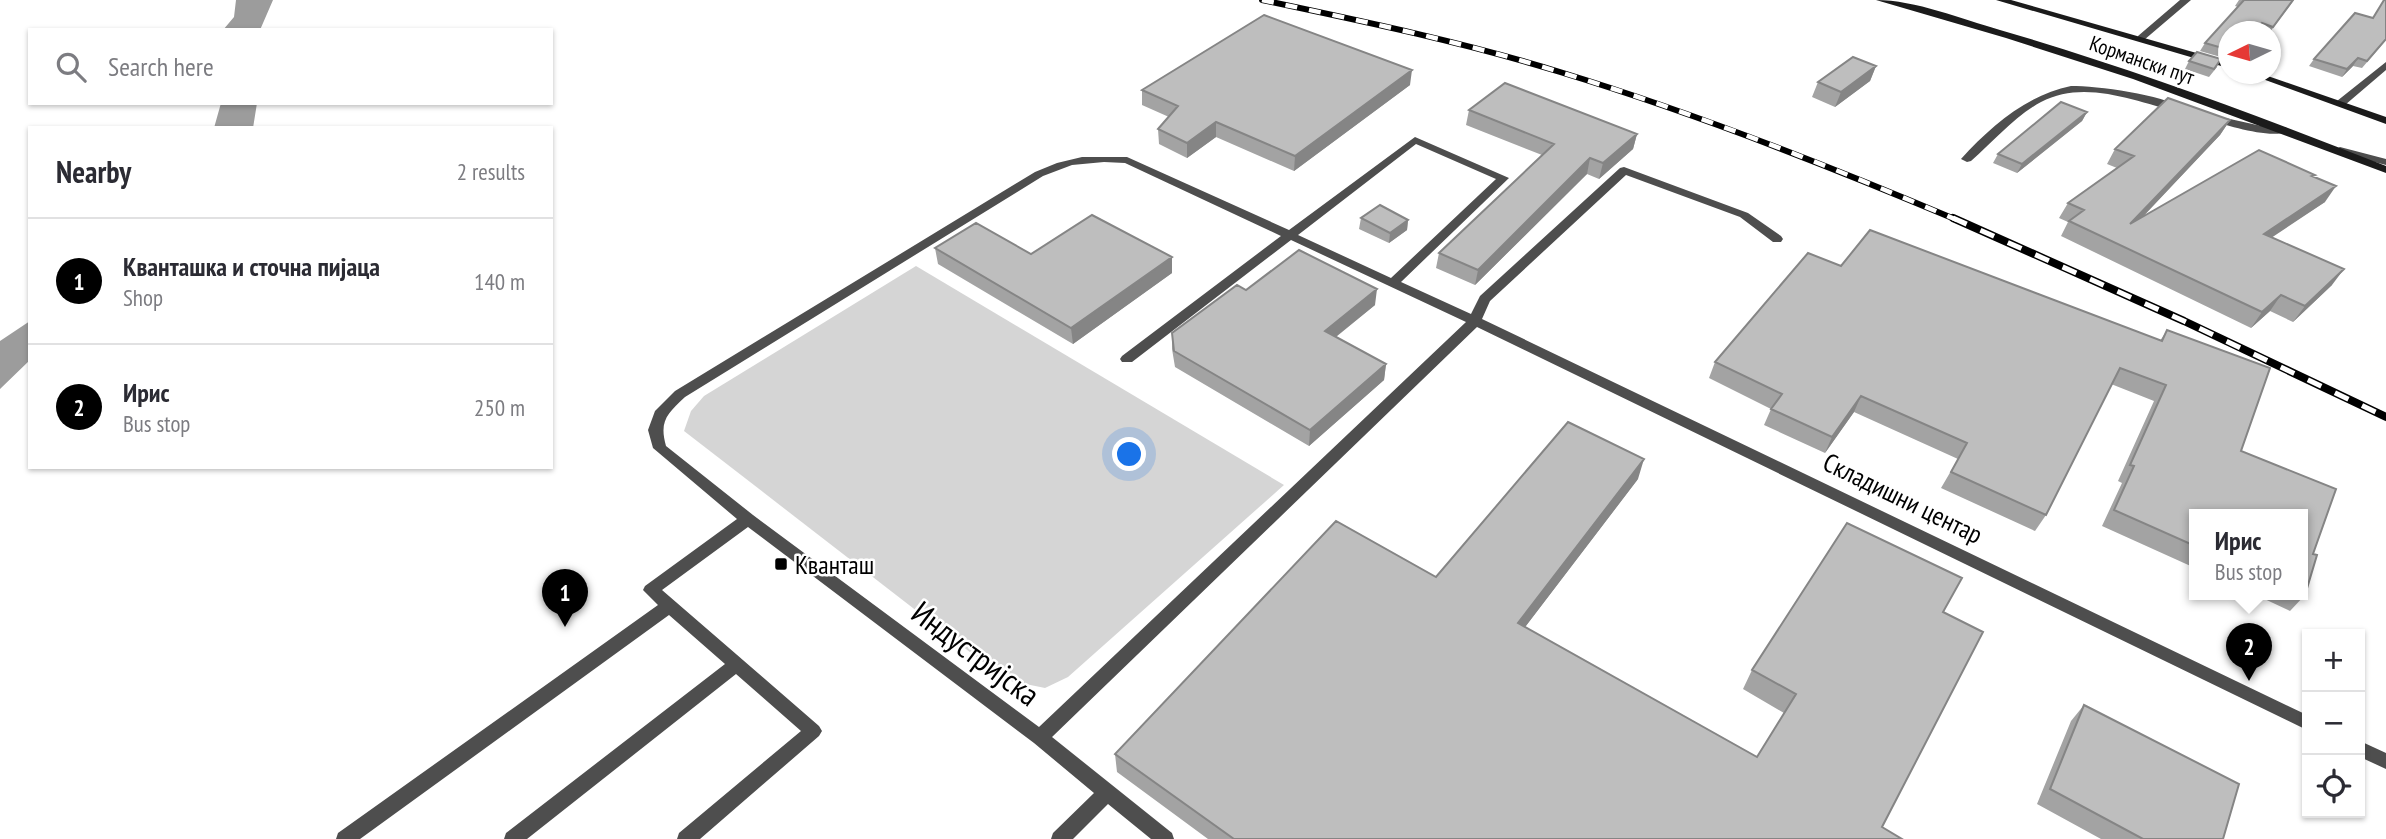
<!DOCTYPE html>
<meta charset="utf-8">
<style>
:root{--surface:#fff;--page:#f7f7f7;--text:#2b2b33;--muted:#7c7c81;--line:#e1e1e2;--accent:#000}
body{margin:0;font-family:"PT Sans Narrow",sans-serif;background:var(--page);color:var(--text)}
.controls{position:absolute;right:21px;bottom:21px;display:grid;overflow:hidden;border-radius:0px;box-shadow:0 2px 5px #0004}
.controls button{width:63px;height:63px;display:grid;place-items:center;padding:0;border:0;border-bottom:2px solid var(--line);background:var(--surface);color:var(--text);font:35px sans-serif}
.compass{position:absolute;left:2218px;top:21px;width:63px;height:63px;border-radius:50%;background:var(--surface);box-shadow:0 2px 5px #0004;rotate:265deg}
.you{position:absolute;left:1130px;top:455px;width:24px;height:24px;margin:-18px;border:5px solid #fff;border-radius:50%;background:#1a73e8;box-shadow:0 0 0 10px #1a73e833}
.badge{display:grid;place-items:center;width:46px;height:46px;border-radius:50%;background:var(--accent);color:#fff;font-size:23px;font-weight:700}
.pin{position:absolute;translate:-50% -58px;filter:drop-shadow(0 2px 4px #0008)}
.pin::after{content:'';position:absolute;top:37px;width:24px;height:21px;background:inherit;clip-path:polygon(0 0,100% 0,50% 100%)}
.popup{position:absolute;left:2189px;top:509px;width:119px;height:91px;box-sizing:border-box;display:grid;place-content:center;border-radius:0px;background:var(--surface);filter:drop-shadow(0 2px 5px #0005);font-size:23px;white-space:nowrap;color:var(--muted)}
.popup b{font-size:26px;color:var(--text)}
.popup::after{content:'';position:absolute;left:50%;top:100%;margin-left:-14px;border:14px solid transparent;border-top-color:var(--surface)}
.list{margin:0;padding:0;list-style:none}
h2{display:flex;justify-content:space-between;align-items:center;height:91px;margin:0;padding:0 28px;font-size:30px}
h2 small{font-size:23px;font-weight:400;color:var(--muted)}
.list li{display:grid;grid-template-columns:46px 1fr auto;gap:21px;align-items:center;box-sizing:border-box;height:126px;padding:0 28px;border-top:2px solid var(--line)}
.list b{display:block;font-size:26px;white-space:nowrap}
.list p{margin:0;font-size:23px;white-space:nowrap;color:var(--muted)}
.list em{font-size:23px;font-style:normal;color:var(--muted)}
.icon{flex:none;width:38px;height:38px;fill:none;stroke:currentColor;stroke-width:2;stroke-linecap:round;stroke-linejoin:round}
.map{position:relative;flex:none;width:2386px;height:839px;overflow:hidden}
.search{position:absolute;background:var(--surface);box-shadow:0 2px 5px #0004;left:28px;top:28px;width:525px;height:77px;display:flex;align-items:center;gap:18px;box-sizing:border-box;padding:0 24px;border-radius:0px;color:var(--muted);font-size:26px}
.panel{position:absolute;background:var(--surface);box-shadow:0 2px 5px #0004;left:28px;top:126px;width:525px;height:343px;border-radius:0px}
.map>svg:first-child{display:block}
</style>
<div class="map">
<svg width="2386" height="839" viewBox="0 0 2386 839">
<rect width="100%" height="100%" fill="#fff"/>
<path fill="#d5d5d5" d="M916,266L1284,485L1068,677L1045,688L1006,680L684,431L691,411L704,396Z"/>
<path fill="#9c9c9c" d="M236,0H273L260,30H223L234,17Z
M221,103H257L253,128H214Z
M30,321V360L0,389V341Z"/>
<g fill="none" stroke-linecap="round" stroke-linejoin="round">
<path fill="#4e4e4e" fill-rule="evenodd" d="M2071,86C2097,86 2163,94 2183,109L2178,112C2135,101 2084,79 2041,102C2015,116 1993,142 1971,161L1967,162L1961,159C1991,126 2027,95 2071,86Z
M2212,115L2266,127H2285L2290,130C2275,141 2227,125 2208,120L2207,118Z
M1415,137L1509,178L1401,282L1471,314L1480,296L1620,168L1624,167L1748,213L1781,236L1783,239L1781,242H1773L1740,217L1626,175L1490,301L1482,319L2307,715V730L1477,327L1052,737L1172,833L1174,839H1151L1108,804L1073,839H1051L1053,833L1094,793L1034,743L748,527L662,590L819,726L822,731L819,736L700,839H677L679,833L801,731L736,674L527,839H504L506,833L725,664L669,615L360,839H336L338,833L658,605L643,590L645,586L737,519L653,448L648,430L655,411L675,391L1035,172L1057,163L1082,157H1127L1289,230ZM1416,144L1496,179L1391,278L1298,235ZM1104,162L1125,163L1281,236L1122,356L1120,359L1122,362H1132L1291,240L1466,322L1039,727L753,515L666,446C659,421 667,414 685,397L1043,176L1072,165Z
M2360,741L2386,753V769L2360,757Z"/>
<path fill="#4e4e4e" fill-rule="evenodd" d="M2180,0H2191L2144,40H2138V36Z
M2386,62V70L2345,105H2337V101Z
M2340,147L2386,159V165L2336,152L2334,150Z"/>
<path fill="#1b1b1b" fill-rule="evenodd" d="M1876,0C1915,0 1962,19 2000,30C2131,68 2259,116 2386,166V173L2133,79L2006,38Z
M1996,0H2011L2228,62V68Z
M2249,74H2262L2386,117V124Z"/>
<defs>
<path id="rail-far1" d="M1262,0C1362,21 1463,42 1560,72C1695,113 1827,165 1957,220"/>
<path id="rail" d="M1953,218L2184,321L2386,417"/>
</defs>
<use href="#rail-far1" stroke="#000" stroke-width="6"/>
<use href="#rail" stroke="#000" stroke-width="8"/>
<use href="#rail-far1" stroke="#fff" stroke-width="4.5" stroke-dasharray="12" stroke-linecap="butt"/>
<use href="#rail" stroke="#fff" stroke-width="5" stroke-dasharray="15" stroke-linecap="butt"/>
</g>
<path fill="#a3a3a3" d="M2239,0H2294L2270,32H2229V53L2224,58L2200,51L2205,43L2238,7L2235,6Z
M2386,40L2362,68L2353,66L2342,77L2309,66L2314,59Z
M2189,61L2217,67L2209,77L2185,69Z
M1876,66L1870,81L1835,107L1812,97L1818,82Z
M1410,85L1294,171L1216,137L1187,158L1159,144L1158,129L1169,117L1142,105V90Z
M1469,110L1637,134L1633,149L1599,179L1587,174L1475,285L1436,268L1439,253L1542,155L1466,125Z
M2087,112L2082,121L2017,173L1993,163L1998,154Z
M2230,120L2220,135L2142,217L2314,177L2325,202L2271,237L2332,285L2293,322L2270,311L2251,328L2061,236L2068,222L2059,218L2068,203L2117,168L2107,164L2115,149Z
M1361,218L1408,220L1407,230L1389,243L1359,229Z
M1870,230L2160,341L2167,330L2270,368L2241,451L2336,489L2313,554L2317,555L2305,595L2290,611L2256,595H2303V515H2195V568L2102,526L2122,483L2118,481L2154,401L2111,384L2046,515L2035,531L1941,488L1958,459L1854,412L1825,453L1764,425L1771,409L1709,378L1715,362L1808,253L1841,266Z
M935,248L1031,254L1172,257V273L1073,344L938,264Z
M1246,290L1375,305L1336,337L1386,364L1384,380L1309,446L1175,367L1172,349V333Z
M1638,479L1525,627L1757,757L1784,713L1743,689L1752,670L1943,612L1882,827L1902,839H1208L1117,772L1115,754L1436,577Z
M2084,705L2223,839H2101L2037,804L2071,721Z"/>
<path fill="#858585" d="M2358,58L2353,66L2342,77L2347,69Z
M1876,66L1870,81L1835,107L1841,92Z
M1412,70L1410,85L1294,171L1295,156Z
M2087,112L2082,121L2017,173L2022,164Z
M2230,120L2220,135L2121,240L2130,224Z
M1216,122V137L1187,158V143Z
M1637,134L1633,149L1599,179L1603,163Z
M1590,158L1587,174L1475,285L1478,270Z
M2336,186L2325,202L2253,250L2264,234Z
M1408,220L1407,230L1389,243L1390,233Z
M1172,257V273L1073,344L1071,328Z
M2344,269L2332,285L2293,322L2305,306Z
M1377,289L1375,305L1323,347L1325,331Z
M2281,295L2270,311L2251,328L2262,312Z
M1386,364L1384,380L1309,446L1310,430Z
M1861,396L1854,412L1825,453L1832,437Z
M1644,459L1638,479L1513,643L1518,623Z"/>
<path fill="#bebebe" stroke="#858585" stroke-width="2" d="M2244,0H2293L2273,27L2262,23L2258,28L2250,26L2245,32H2229V50L2205,43Z
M2384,0H2386V39L2367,61L2358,58L2347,69L2314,59L2355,13L2373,18Z
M1264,15L1412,70L1295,156L1216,122L1187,143L1158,129L1178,106L1142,90Z
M2197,52L2221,59L2214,69L2189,61Z
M1853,57L1876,66L1841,92L1818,82Z
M1505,83L1637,134L1603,163L1590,158L1478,270L1439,253L1554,144L1469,110Z
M2168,98L2230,120L2130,224L2259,150L2315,175L2312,176L2336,186L2264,234L2344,269L2305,306L2281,295L2262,312L2069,221L2084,210L2068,203L2134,156L2115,149Z
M2061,102L2087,112L2022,164L1998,154Z
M1380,205L1408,220L1390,233L1361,218Z
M1092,215L1172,257L1071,328L935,248L976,223L1031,254Z
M1870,230L2162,341L2167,330L2270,368L2241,451L2336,489L2313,554L2317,555L2305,595L2303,594V515H2195V546L2114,510L2134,466L2130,465L2166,385L2120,368L2046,515L1951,472L1967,443L1861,396L1832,437L1771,409L1782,394L1715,362L1808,253L1841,266Z
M1299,250L1377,289L1325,331L1386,364L1310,430L1174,351L1172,333L1237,285L1246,290Z
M1568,422L1644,459L1518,623L1757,757L1796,694L1752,670L1847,523L1962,578L1943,612L1983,632L1882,827L1902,839H1234L1115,754L1336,521L1436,577Z
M2084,705L2239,784L2223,839H2143L2050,789Z"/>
<rect fill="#000" stroke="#fff" stroke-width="2.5" x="774" y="557" width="14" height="14" rx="3.5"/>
<g text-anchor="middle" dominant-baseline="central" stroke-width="5" stroke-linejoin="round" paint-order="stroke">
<g font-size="21" fill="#000" stroke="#fff">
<text transform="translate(2142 60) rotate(19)">Кормански пут</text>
</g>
<g font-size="26" fill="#000" stroke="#fff">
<text transform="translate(1903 498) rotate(26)">Складишни центар</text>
</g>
<g font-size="26" fill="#000" stroke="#fff" text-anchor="start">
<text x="795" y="564">Кванташ</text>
</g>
<g font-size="32" fill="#000" stroke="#fff">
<text transform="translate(976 653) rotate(37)">Индустријска</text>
</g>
</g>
</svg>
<div class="controls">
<button>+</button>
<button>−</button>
<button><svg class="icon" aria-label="locate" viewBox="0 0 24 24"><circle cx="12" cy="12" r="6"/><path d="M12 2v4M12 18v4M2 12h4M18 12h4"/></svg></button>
</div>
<svg class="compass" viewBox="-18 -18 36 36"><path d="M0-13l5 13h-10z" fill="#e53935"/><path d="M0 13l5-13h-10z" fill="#7c7c81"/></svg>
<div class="you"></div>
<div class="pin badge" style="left:565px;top:627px">1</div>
<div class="pin badge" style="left:2249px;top:681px">2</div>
<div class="popup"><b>Ирис</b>Bus stop</div>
<div class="search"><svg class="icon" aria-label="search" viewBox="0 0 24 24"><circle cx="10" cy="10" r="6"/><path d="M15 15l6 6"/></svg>Search here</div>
<section class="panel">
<h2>Nearby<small>2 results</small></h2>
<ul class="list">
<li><span class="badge">1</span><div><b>Кванташка и сточна пијаца</b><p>Shop</p></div><em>140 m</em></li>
<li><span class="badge">2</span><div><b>Ирис</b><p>Bus stop</p></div><em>250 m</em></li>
</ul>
</section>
</div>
